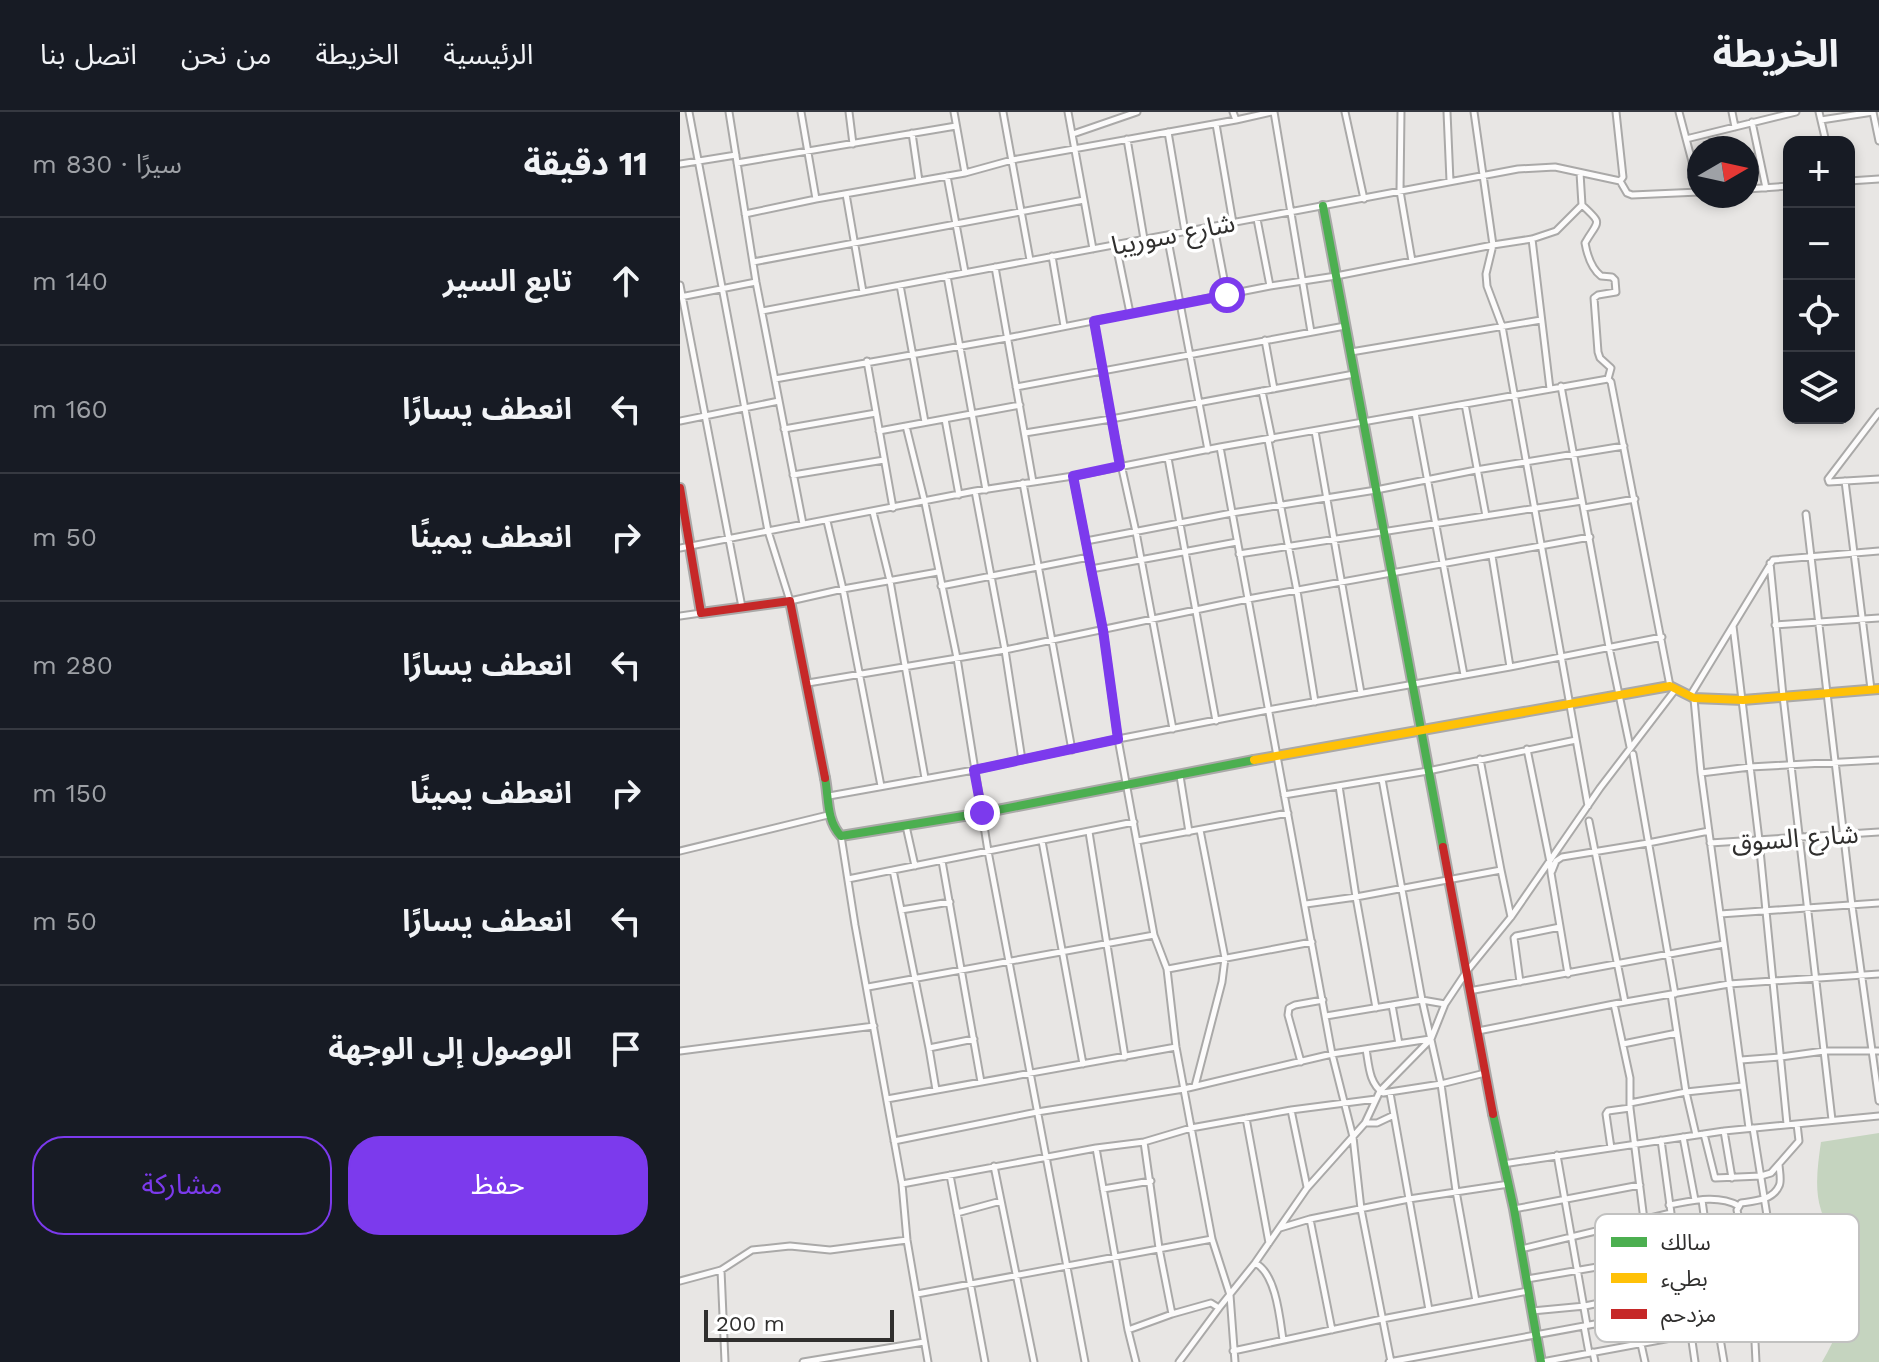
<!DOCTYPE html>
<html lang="ar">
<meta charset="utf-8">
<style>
:root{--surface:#171b24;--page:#20242c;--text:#f1f3f6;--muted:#9ea1a6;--line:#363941;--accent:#7c3aed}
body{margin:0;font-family:"Work Sans","Noto Sans Arabic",sans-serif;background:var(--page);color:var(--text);direction:rtl}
.controls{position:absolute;right:24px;top:24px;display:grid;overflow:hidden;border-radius:16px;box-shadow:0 4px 12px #0003}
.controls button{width:72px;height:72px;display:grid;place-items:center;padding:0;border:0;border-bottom:2px solid var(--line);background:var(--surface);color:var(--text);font:40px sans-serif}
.compass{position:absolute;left:1007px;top:24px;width:72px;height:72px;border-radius:50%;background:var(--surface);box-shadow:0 4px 12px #0003;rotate:81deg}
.scale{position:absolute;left:24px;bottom:20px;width:190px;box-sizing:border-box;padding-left:8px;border:4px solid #302f2e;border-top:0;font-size:22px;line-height:28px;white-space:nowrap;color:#302f2e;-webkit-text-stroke:6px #fff;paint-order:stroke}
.stop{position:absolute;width:24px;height:24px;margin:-18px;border:6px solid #7c3aed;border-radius:50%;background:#fff}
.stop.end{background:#7c3aed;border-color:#fff;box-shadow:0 2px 8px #0008}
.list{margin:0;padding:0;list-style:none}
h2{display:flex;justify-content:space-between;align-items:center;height:104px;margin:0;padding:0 32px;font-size:34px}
h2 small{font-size:26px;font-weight:400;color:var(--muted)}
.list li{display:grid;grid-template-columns:52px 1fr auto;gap:24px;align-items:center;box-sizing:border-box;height:128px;padding:0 32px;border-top:2px solid var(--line)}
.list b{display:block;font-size:30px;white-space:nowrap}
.list em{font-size:26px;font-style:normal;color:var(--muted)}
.actions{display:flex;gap:16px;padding:24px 32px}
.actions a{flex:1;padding:18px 0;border:2px solid var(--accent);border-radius:32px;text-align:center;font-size:28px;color:var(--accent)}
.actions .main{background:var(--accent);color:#fff}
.icon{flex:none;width:44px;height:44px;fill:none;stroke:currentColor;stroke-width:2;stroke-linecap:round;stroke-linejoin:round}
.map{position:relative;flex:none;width:1199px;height:1250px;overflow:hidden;direction:ltr}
header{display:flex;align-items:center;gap:48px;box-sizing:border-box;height:112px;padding:0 40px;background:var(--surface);border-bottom:2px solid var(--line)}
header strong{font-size:38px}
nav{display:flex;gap:44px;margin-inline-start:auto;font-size:28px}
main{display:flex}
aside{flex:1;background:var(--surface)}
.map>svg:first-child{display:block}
</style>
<header>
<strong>الخريطة</strong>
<nav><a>الرئيسية</a><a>الخريطة</a><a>من نحن</a><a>اتصل بنا</a></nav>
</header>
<main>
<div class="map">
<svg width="1199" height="1250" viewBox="0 0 1199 1250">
<rect width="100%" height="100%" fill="#e8e6e4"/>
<path fill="#c5d4bf" d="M1199,1021V1250H1142C1160,1220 1173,1185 1163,1150C1157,1132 1146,1116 1141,1098C1134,1077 1138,1051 1141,1030Z"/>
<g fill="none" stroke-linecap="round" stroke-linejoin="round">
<defs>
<path id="street" d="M9,0L88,419L110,489L163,477L258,460
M49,0L76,170L123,412
M121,0L136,87
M169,0L173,32
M274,0L285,61
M323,0L350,148
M388,0L413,137
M553,0L556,8
M594,0L631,220
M665,0L684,87
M721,0L720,79L732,149
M767,0L770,69
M794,0L813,133L806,162L807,174L822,214L908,694
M999,0L1019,76
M1052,0L1055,15
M1139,0L1146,30
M1193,0L1199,29
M1141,8L1193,0
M1072,10L1086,76
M536,12L553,111
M488,20L505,120
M232,21L239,69
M393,22L457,0
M447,27L464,127
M1006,27L1116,0
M57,51L276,14
M0,52L56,43
M267,64L285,160
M940,69L947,81L952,83L1019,80
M1169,69L1199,67
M1067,77L1109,74
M166,82L183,180
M902,93C924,113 918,108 905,131C907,142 912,157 921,164L932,165L935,168L936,180L918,183L914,186L918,240L920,246L931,256L928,267L931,270L990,574
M65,102L136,87L285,61L332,48L556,8L592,0
M577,107L590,174
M534,115L547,183
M487,123L528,338
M852,127L870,277
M436,133L450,201
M372,144L384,214
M73,150L404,88
M315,155L353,370
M267,164L306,378
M0,173L62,495
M220,173L245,310
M0,185L76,170
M82,199L838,57L875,55L940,69L943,65L936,0
M414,209L431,307L456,420L493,617
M585,228L594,277
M671,240L861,208
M187,249L213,396
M95,267L327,226L590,174L656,164L813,133L852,127L876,119L902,93L900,61
M881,274L929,535L950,635
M336,275L665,214
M582,279L592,327
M785,292L806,404
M1199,300L1148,367L1149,370L1199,367
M735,301L784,563
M265,307L279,383
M0,309L99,289
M226,314L245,391L277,546L308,739L405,1250
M104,317L196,301
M199,319L340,293
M635,319L681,581
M345,321L431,307L674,262
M588,328L617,479L635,590
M540,335L652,942L673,1025L681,1097L711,1250
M488,346L536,609
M113,363L204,348
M393,364L423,518L438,627L474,823L487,857L496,935L532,1127L550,1183L555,1250
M1165,369L1191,577
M343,371L392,638
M295,379L325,538L342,648
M904,396L955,387
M193,400L210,469L245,666
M1126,402L1172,794L1199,989
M147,409L163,477L201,674
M406,429L552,401L696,378L796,358L944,334
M0,436L295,379L393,364L540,335L928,267
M559,442L902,389
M812,444L830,555
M1090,451L1103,584L1152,1008
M411,457L557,430
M261,474L409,445
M0,504L21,501
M1095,513L1199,506
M1053,514L1079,728L1107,1012
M128,571L325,538L568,487L910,425
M1010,584L1093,448L1199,439
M1014,587L1021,661L1069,1016
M847,637L870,750L871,761L888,862
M953,642L995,882
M800,647L821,758
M1021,661L1070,655L1199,648
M500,664L509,720
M702,667L742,888L761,972L776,1079L796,1189
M659,674L676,785L696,896
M604,683L748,659L896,628
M149,684L294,658L438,627L588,598L830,555L982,525
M909,709L945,890
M226,714L235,754
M409,720L445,945
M161,724L175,813L222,1072L227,1128L248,1250
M362,729L403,952
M457,729L608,701
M1030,731L1199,720
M0,739L148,703
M262,749L301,970
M213,758L249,936L256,978
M872,759L876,749L882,745L968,731L1029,719
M168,767L454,710
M626,792L676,785L821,758L831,805
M221,798L270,790
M1040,802L1199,791
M488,857L632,830
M840,870L834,826L836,824L880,815
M188,875L474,823
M789,879L1044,832
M991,882L1006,980L1016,1023
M934,892L950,966V996L964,1108L966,1134L963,1141L979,1228
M712,893L719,932
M646,904L742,888L765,892
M798,919L934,892L1049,872L1199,862
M943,932L997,921
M249,936L294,927
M686,937C689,954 689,971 703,981L761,972L805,961
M0,939L194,914
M1061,948L1101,945L1144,939H1199
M621,950L608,903L609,896L615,893L643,888
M515,974L542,870L545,846L520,718
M710,981L749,1198
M207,987L496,935
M950,991L1006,980L1063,974
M611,998L627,1075
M566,1006L589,1131
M685,1011H697L714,1003
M1044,1019L1052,1066
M1024,1022L1035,1066L1081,1064L1091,1061L1119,1029L1117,1012
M1003,1025L1015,1088
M981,1028L991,1101L989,1119L992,1147L1006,1223
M214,1029L357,1000L504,977L652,942L750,927
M464,1030L479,1136L492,1202
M416,1036L448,1218L456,1250
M931,1036L926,1002L928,999L950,996
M877,1043L907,1213
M823,1052L1044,1019L1199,1004
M314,1054L354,1250
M270,1063L305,1250
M222,1072L416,1036L464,1030L511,1016L611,998L696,987
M423,1077L471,1069
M1022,1088L1027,1125
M989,1093C1012,1089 1037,1082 1059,1094
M834,1097L960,1073
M277,1101L321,1089
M630,1107L652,1218
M600,1116L630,1107L729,1087L829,1072
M1023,1126L1044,1250
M966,1134L1062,1120
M841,1137L991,1101
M575,1151C596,1161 600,1207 603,1228
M41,1158L45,1250
M847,1167L964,1147
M0,1169L41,1158L72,1138L110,1134L150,1138L227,1128
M1073,1177L1057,1098L1061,1091C1075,1089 1093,1088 1099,1074C1102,1069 1099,1058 1099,1052
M1055,1180L1061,1213
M237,1182L532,1127
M1033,1184L1090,1175
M852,1199L905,1194L1030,1168
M1074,1210L1076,1250
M904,1214L909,1241
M448,1218L492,1202L531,1191L539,1196
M1011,1222L1015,1250
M961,1232L965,1250
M553,1239L702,1207L848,1179
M913,1240L915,1250
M123,1250L244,1230
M499,1250L539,1196L575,1151L627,1076L685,1011L700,979L751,927L765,892L787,859L831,805L920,676L995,578
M709,1250L1034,1190
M862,1250L1093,1207L1090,1175L1097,1166L1073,1016"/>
<path id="fast" d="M643,94L763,735
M145,666C149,686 146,708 161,724L302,701L574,648
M813,1002L834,1097L861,1250"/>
<path id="slow" d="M574,648L990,574L1014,586L1063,588L1199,577"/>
<path id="jam" d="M0,376L21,501L110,489L145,666
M763,735L813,1002"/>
</defs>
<use href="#street" stroke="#aaa9a8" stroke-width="9"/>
<use href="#fast" stroke="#aaa9a8" stroke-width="12"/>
<use href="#slow" stroke="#aaa9a8" stroke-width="12"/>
<use href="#jam" stroke="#aaa9a8" stroke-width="12"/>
<use href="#street" stroke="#fcfbfb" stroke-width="5"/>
<use href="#fast" stroke="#4caf50" stroke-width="8"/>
<use href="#slow" stroke="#ffc107" stroke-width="8"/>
<use href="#jam" stroke="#c62828" stroke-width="8"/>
</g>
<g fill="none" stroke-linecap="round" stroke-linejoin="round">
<path stroke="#7c3aed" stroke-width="10" d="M302,701L294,658L438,627L423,518L393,364L440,354L414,209L547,183"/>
</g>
<g text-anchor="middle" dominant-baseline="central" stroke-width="7" stroke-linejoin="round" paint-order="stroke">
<g font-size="26" fill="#302f2e" stroke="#fff">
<text transform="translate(493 122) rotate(-11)">شارع سوريبا</text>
<text transform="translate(1115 726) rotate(-4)">شارع السوق</text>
</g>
</g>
<rect x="915" y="1102" width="264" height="128" rx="12" fill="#fff" stroke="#c1c1c0" stroke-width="2"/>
<rect x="931" y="1125" width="36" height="10" fill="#4caf50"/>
<rect x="931" y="1161" width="36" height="10" fill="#ffc107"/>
<rect x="931" y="1197" width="36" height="10" fill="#c62828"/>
<g font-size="22" fill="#302f2e">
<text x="981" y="1138">سالك</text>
<text x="981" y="1174">بطيء</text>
<text x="981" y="1210">مزدحم</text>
</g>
</svg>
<div class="controls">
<button>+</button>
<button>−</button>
<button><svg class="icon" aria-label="locate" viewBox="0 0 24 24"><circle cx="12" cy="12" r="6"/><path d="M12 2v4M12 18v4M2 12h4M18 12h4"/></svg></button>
<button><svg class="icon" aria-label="layers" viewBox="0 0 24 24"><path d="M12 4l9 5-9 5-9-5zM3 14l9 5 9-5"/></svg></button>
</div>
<svg class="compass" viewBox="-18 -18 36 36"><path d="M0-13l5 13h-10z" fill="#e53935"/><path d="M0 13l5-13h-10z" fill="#9ea1a6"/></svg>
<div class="scale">200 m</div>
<div class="stop" style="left:547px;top:183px"></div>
<div class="stop end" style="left:302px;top:701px"></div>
</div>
<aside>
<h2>11 دقيقة<small>سيرًا · 830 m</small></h2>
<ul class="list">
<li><svg class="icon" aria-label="ahead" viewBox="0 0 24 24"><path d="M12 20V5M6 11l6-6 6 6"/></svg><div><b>تابع السير</b></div><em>140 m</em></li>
<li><svg class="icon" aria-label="left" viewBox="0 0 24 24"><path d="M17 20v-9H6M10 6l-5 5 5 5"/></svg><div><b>انعطف يسارًا</b></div><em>160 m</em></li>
<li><svg class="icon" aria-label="right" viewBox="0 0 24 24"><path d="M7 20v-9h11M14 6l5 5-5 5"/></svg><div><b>انعطف يمينًا</b></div><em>50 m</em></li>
<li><svg class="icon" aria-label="left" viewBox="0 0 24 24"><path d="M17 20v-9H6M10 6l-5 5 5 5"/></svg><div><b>انعطف يسارًا</b></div><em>280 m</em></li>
<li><svg class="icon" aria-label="right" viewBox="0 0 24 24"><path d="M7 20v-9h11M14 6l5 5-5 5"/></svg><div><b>انعطف يمينًا</b></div><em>150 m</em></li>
<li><svg class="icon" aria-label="left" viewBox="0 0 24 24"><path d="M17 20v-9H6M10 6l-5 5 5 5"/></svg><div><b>انعطف يسارًا</b></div><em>50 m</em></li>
<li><svg class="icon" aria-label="arrive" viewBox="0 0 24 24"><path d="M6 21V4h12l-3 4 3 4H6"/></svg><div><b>الوصول إلى الوجهة</b></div></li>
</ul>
<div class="actions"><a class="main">حفظ</a><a>مشاركة</a></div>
</aside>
</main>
